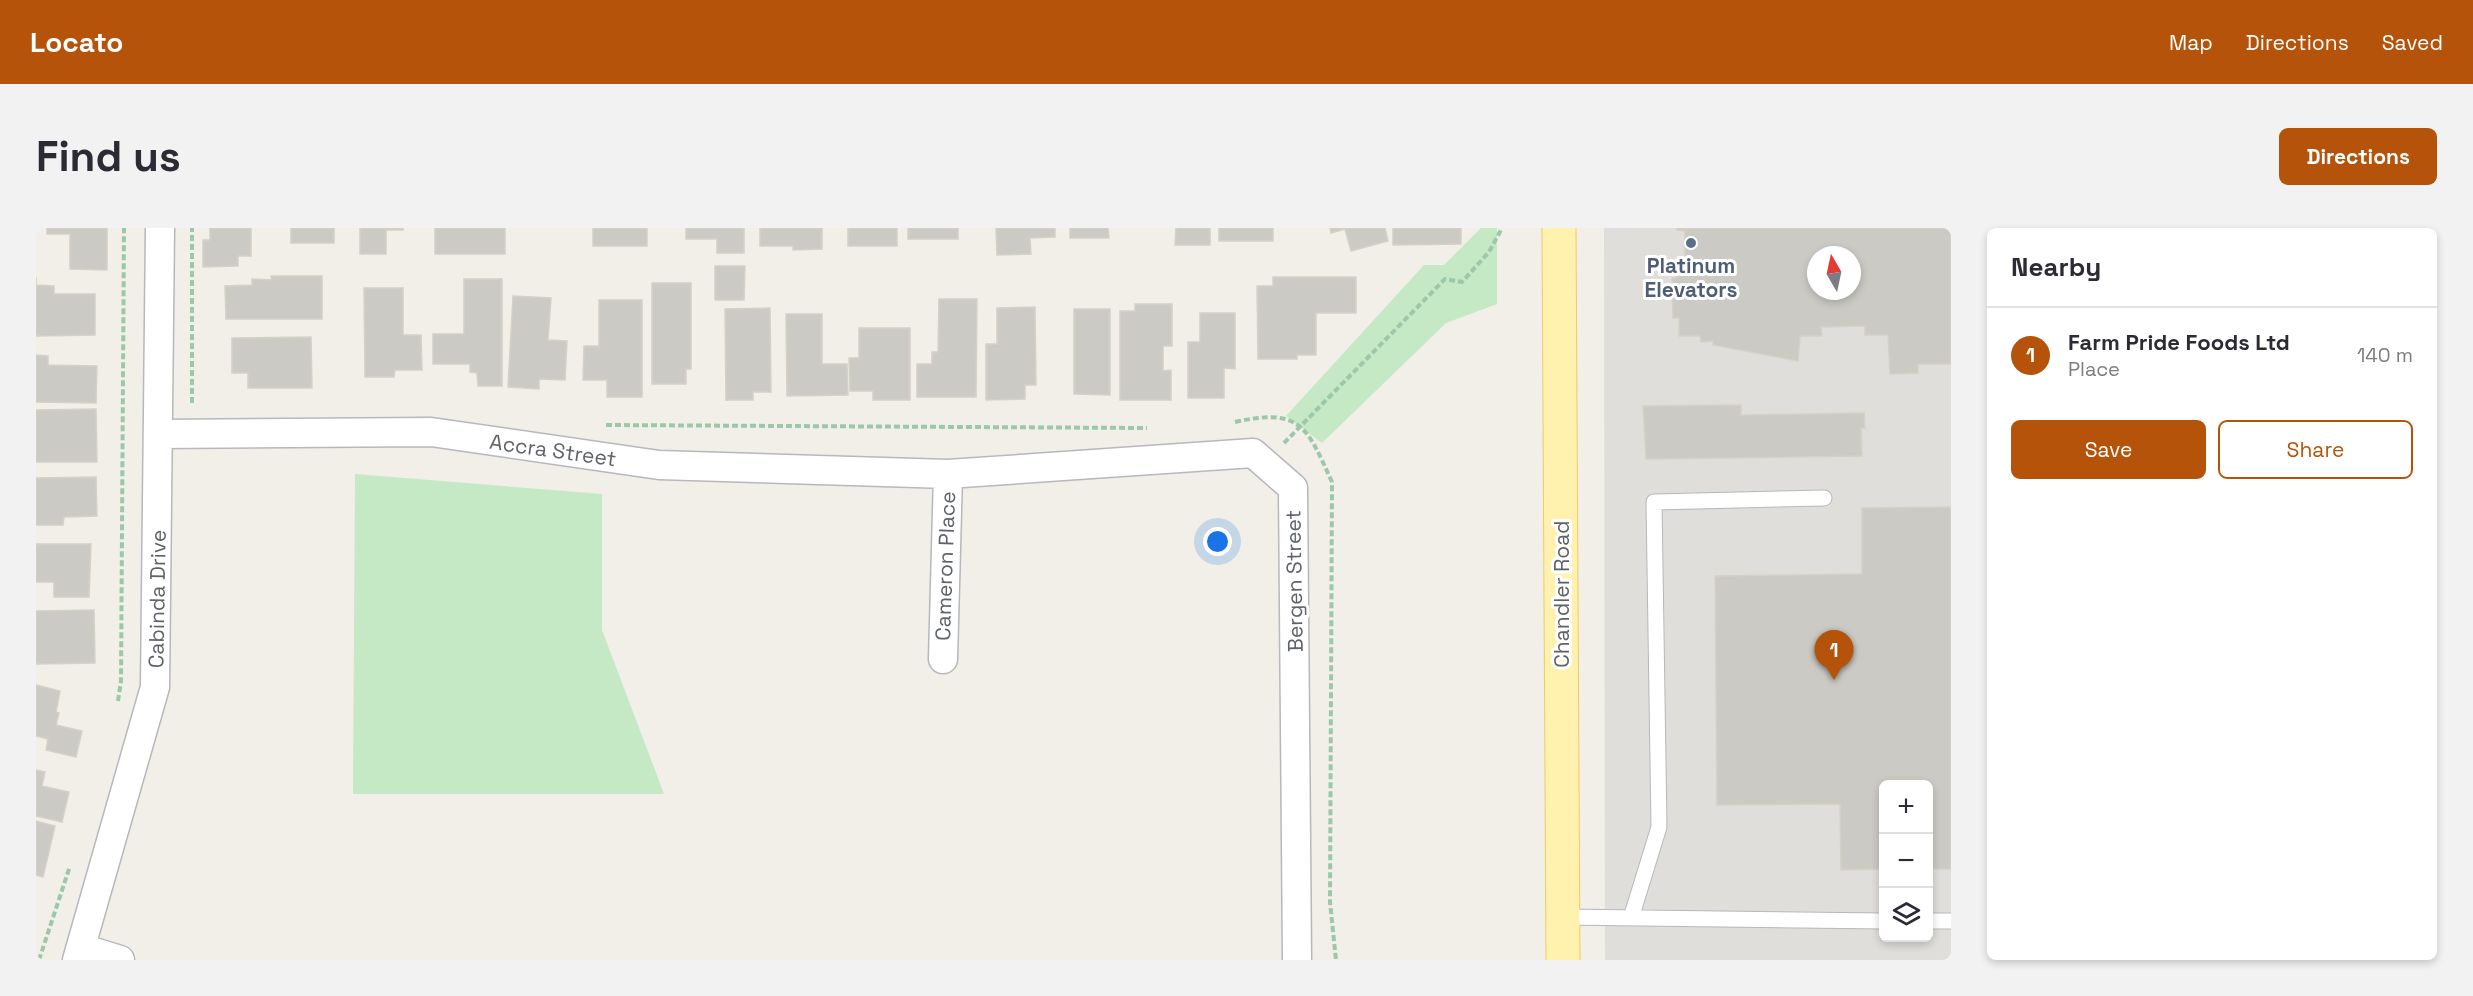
<!DOCTYPE html>
<meta charset="utf-8">
<style>
:root{--surface:#fff;--page:#f2f2f3;--text:#2b2b33;--muted:#7c7c81;--line:#e1e1e2;--accent:#b45309}
body{margin:0;font-family:"Space Grotesk",sans-serif;background:var(--page);color:var(--text)}
.controls{position:absolute;right:18px;bottom:18px;display:grid;overflow:hidden;border-radius:9px;box-shadow:0 3px 9px #0003}
.controls button{width:54px;height:54px;display:grid;place-items:center;padding:0;border:0;border-bottom:2px solid var(--line);background:var(--surface);color:var(--text);font:30px sans-serif}
.compass{position:absolute;left:1771px;top:18px;width:54px;height:54px;border-radius:50%;background:var(--surface);box-shadow:0 3px 9px #0003;rotate:351deg}
.you{position:absolute;left:1182px;top:314px;width:21px;height:21px;margin:-15px;border:4px solid #fff;border-radius:50%;background:#1a73e8;box-shadow:0 0 0 9px #1a73e833}
.badge{display:grid;place-items:center;width:39px;height:39px;border-radius:50%;background:var(--accent);color:#fff;font-size:20px;font-weight:700}
.pin{position:absolute;translate:-50% -50px;filter:drop-shadow(0 2px 3px #0008)}
.pin::after{content:'';position:absolute;top:32px;width:21px;height:18px;background:inherit;clip-path:polygon(0 0,100% 0,50% 100%)}
.list{margin:0;padding:0;list-style:none}
h2{display:flex;justify-content:space-between;align-items:center;height:78px;margin:0;padding:0 24px;font-size:26px}
h2 small{font-size:20px;font-weight:400;color:var(--muted)}
.list li{display:grid;grid-template-columns:39px 1fr auto;gap:18px;align-items:center;box-sizing:border-box;height:96px;padding:0 24px;border-top:2px solid var(--line)}
.list b{display:block;font-size:22px;white-space:nowrap}
.list p{margin:0;font-size:20px;white-space:nowrap;color:var(--muted)}
.list em{font-size:20px;font-style:normal;color:var(--muted)}
.actions{display:flex;gap:12px;padding:18px 24px}
.actions a{flex:1;padding:14px 0;border:2px solid var(--accent);border-radius:9px;text-align:center;font-size:21px;color:var(--accent)}
.actions .main{background:var(--accent);color:#fff}
.icon{flex:none;width:33px;height:33px;fill:none;stroke:currentColor;stroke-width:2;stroke-linecap:round;stroke-linejoin:round}
.map{position:relative;flex:none;width:1915px;height:732px;overflow:hidden;border-radius:9px}
header{display:flex;align-items:center;gap:36px;box-sizing:border-box;height:84px;padding:0 30px;background:var(--accent);color:#fff}
header strong{font-size:28px}
nav{display:flex;gap:33px;margin-inline-start:auto;font-size:21px}
.intro{display:flex;align-items:center;justify-content:space-between;box-sizing:border-box;height:144px;padding:0 36px}
h1{margin:0;font-size:42px}
.button{padding:15px 27px;border-radius:9px;background:var(--accent);color:#fff;font-size:21px;font-weight:700}
main{display:flex;gap:36px;padding:0 36px}
aside{flex:1;background:var(--surface);border-radius:9px;box-shadow:0 3px 9px #0003}
.map>svg:first-child{display:block}
</style>
<header>
<strong>Locato</strong>
<nav><a>Map</a><a>Directions</a><a>Saved</a></nav>
</header>
<div class="intro"><h1>Find us</h1><a class="button">Directions</a></div>
<main>
<div class="map">
<svg width="1915" height="732" viewBox="0 0 1915 732">
<rect width="100%" height="100%" fill="#f1efe8"/>
<path fill="#e0deda" fill-rule="evenodd" d="M1568,0H1915V732H1569ZM1780,27H1816V63H1780ZM1848,556H1892V710H1848Z"/>
<path fill="#c5e8c5" d="M1445,0H1461V76L1410,95L1286,215L1250,188L1388,37H1408Z
M319,246L566,266V402L628,566H317Z"/>
<path fill="#cccac5" stroke="#d6d1c6" stroke-width="1.5" fill-rule="evenodd" d="M11,0H71V42L34,41V6H11Z
M174,0H215V28H202V38L167,39V12H174Z
M255,0H298V15H255Z
M324,0H367V2H350V26H324Z
M399,0H469V26H399Z
M557,0H611V18H557Z
M650,0H708V25H681V11H650Z
M724,0H786V21L757,22V18H724Z
M812,0H861V18H812Z
M872,0H922V11H872Z
M960,0H1019V9L994,10L995,26L961,27Z
M1034,0H1072L1073,10H1034Z
M1140,0H1174V17H1139Z
M1183,0H1237V13H1183Z
M1294,0H1349L1352,13L1315,23L1309,1L1295,5Z
M1357,0H1425V16L1357,17Z
M1641,0H1915V136H1882V145L1854,146L1852,107H1829V98L1785,99L1786,108H1764L1762,133L1677,117V113L1665,114L1664,108H1643V90H1637L1636,50L1641,49V46L1649,45V3L1641,2ZM1780,27H1816V63H1780Z
M679,38H709L708,72H679Z
M235,48H286V91H190L189,58L216,57V51L236,52Z
M0,49V57L18,58V66H59V107L0,108Z
M1237,49H1320V85H1280V127H1261V131H1222L1221,58H1237Z
M428,51H466V158H442L441,145L434,144V136H397V106H428Z
M616,55H655V141H650V156H616Z
M328,60H367V107H385L386,142H359L358,149H329Z
M477,68L515,70L512,112L531,113L529,152L503,151V161L472,159Z
M903,71H941L940,169H881V136H896V124H902Z
M563,72H606V169H571V152H547L548,118H563Z
M1099,76H1136V118H1127V143L1135,142V172H1084V83H1099Z
M999,79L1000,157H989V171L950,172V116H961V80Z
M734,80L735,164H717V172H690L689,81Z
M1038,81H1074V167L1038,166Z
M1164,85H1199V141L1188,140V170H1152V114H1164Z
M750,86H786V136H811L812,167L751,168Z
M823,100H874V172H837V163H814L813,130H823Z
M275,109L276,160H212V145H196V110Z
M0,127L12,128V137L61,138L60,175L0,174Z
M1705,177V187L1828,185L1829,200H1825L1826,228L1610,231L1607,178Z
M60,181L61,234H0V182Z
M60,249L61,288L28,289L27,297H0V250Z
M1915,279V641H1892V556H1848V641L1805,642L1804,576L1681,577L1679,348L1826,346V280Z
M0,316H55L53,369H18V354H0Z
M58,382L59,435L0,436V383Z
M0,457L24,463L20,484L23,485L20,497L46,503L40,529L10,522L12,511L0,508Z
M0,542L9,544L6,558L33,564L26,594L0,588Z
M0,593L19,598L7,649L0,647Z"/>
<g fill="none" stroke-linecap="round" stroke-linejoin="round">
<defs>
<path id="service" d="M1527,689L1848,693
M1595,690L1623,599L1618,274L1788,270
M1892,693H1915"/>
<path id="minor" d="M123,206L395,204L623,237L912,246L1217,225L1257,260L1261,732
M907,431L912,246
M45,720L84,732
M41,732L119,459L124,0"/>
<path id="primary" d="M1523,0L1527,732"/>
</defs>
<use href="#service" stroke="#b5b8bc" stroke-width="17"/>
<use href="#minor" stroke="#b5b8bc" stroke-width="31"/>
<use href="#primary" stroke="#f2c960" stroke-width="35"/>
<path stroke="#9cc7a9" stroke-width="4" stroke-dasharray="6 3" stroke-linecap="butt" d="M156,175V0
M1199,194C1266,179 1271,200 1296,254L1294,674L1300,732
M570,197L1111,200
M1248,215L1409,51L1426,54L1453,24L1466,0
M82,473L85,453L88,0
M3,732L34,638"/>
<use href="#service" stroke="#fff" stroke-width="15"/>
<use href="#minor" stroke="#fff" stroke-width="28"/>
<use href="#primary" stroke="#fff2af" stroke-width="33"/>
</g>
<circle fill="#5c6f8a" stroke="#fff" stroke-width="2" cx="1655" cy="15" r="6"/>
<g text-anchor="middle" dominant-baseline="central" stroke-width="6" stroke-linejoin="round" paint-order="stroke">
<g font-size="21" font-weight="bold" fill="#4e5e75" stroke="#fff">
<text x="1655" y="37">Platinum<tspan x="1655" dy="24">Elevators</tspan></text>
</g>
<g font-size="21" fill="#5f6368" stroke="#fff">
<text transform="translate(517 222) rotate(8)">Accra Street</text>
<text transform="translate(909 338) rotate(-88)">Cameron Place</text>
<text transform="translate(1258 353) rotate(-91)">Bergen Street</text>
<text transform="translate(1525 366) rotate(-90)">Chandler Road</text>
<text transform="translate(121 371) rotate(-89)">Cabinda Drive</text>
</g>
</g>
</svg>
<div class="controls">
<button>+</button>
<button>−</button>
<button><svg class="icon" aria-label="layers" viewBox="0 0 24 24"><path d="M12 4l9 5-9 5-9-5zM3 14l9 5 9-5"/></svg></button>
</div>
<svg class="compass" viewBox="-18 -18 36 36"><path d="M0-13l5 13h-10z" fill="#e53935"/><path d="M0 13l5-13h-10z" fill="#7c7c81"/></svg>
<div class="you"></div>
<div class="pin badge" style="left:1798px;top:452px">1</div>
</div>
<aside>
<h2>Nearby<small></small></h2>
<ul class="list">
<li><span class="badge">1</span><div><b>Farm Pride Foods Ltd</b><p>Place</p></div><em>140 m</em></li>
</ul>
<div class="actions"><a class="main">Save</a><a>Share</a></div>
</aside>
</main>
